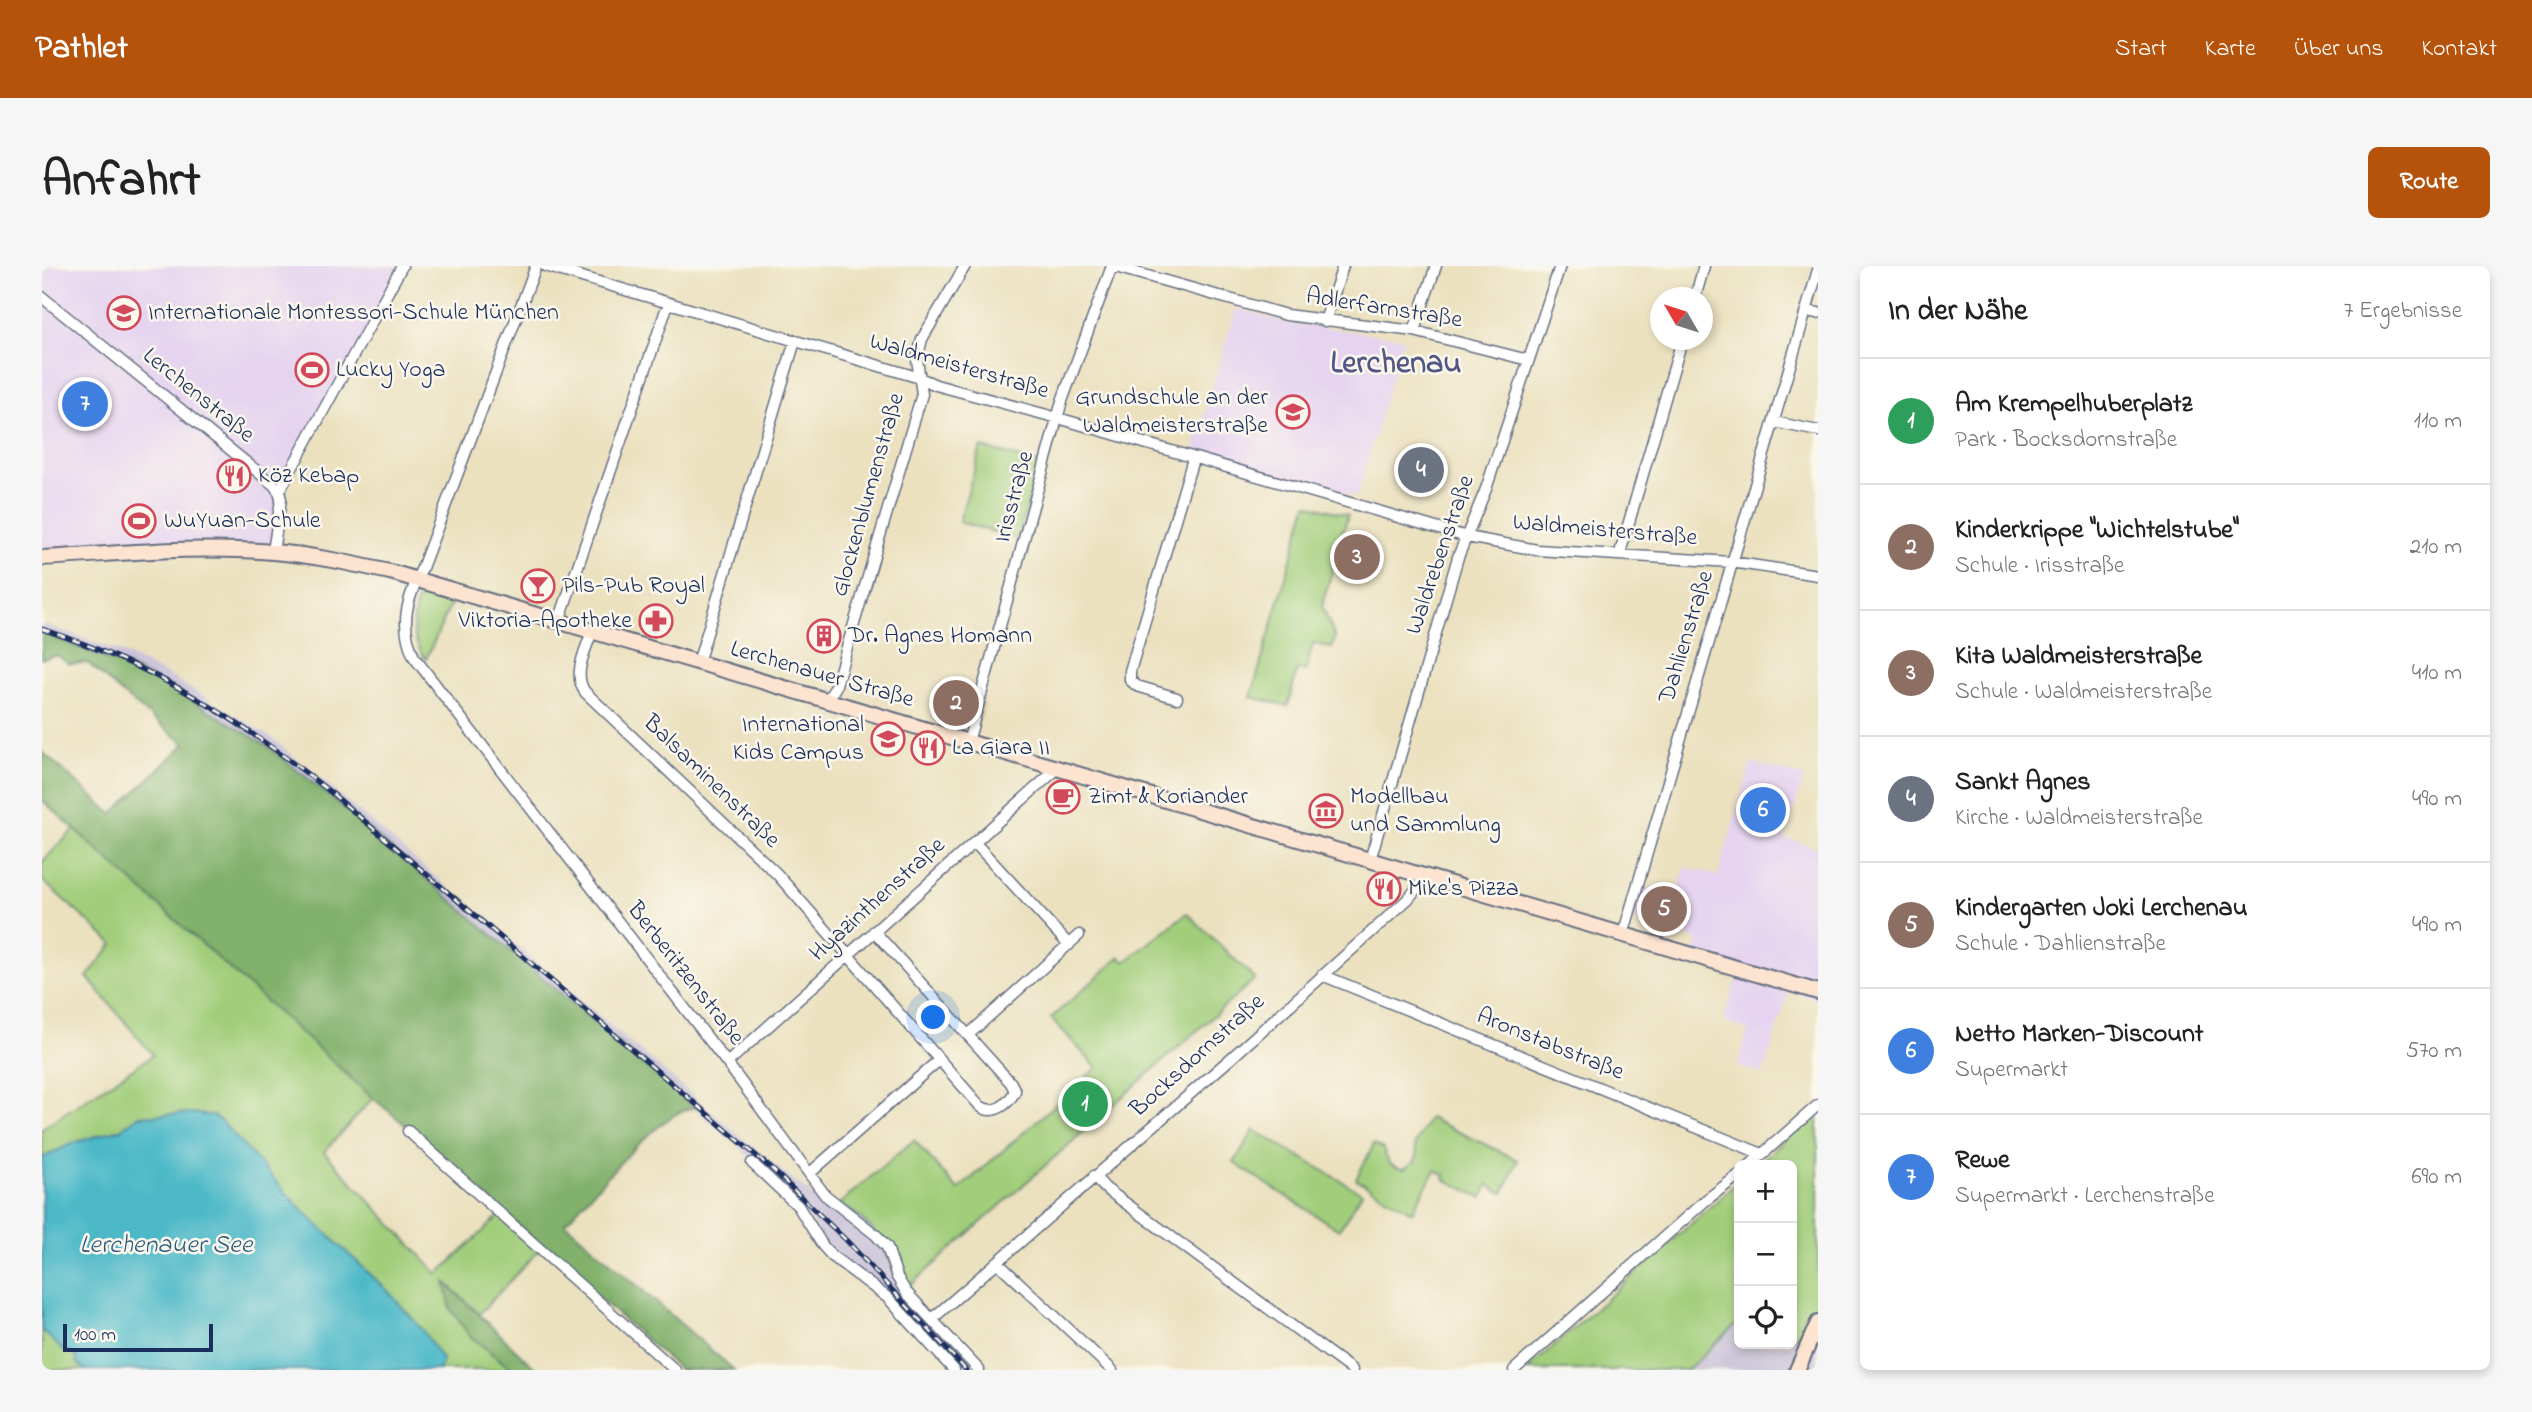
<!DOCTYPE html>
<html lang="de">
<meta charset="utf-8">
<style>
:root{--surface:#fff;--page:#f6f6f6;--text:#222;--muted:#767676;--line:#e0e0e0;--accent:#b45309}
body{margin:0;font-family:"Indie Flower",sans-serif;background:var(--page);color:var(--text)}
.controls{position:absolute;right:21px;bottom:21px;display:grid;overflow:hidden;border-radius:10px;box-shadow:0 4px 10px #0003}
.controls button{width:63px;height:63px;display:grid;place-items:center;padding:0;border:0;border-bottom:2px solid var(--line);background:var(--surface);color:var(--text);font:35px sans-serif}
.compass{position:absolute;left:1608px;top:21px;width:63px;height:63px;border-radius:50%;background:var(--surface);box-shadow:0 4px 10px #0003;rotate:309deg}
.scale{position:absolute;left:21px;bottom:18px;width:150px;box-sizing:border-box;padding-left:7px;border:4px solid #1b2f5e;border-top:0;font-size:19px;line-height:24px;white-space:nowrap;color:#1b2f5e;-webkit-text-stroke:5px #fbf7ec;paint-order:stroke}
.you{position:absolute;left:892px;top:752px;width:24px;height:24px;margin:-18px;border:5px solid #fff;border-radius:50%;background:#1a73e8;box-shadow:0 0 0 10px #1a73e833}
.badge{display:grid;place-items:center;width:46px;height:46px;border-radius:50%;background:var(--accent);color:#fff;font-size:23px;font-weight:700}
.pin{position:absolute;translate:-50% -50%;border:4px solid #fff;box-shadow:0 2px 7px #0006}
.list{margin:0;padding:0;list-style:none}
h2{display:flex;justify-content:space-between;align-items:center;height:91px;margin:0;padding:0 28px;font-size:30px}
h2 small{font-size:23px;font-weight:400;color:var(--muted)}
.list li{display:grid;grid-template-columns:46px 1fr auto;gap:21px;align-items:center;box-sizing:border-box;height:126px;padding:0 28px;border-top:2px solid var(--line)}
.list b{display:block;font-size:26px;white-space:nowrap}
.list p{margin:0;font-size:23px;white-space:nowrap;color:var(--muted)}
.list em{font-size:23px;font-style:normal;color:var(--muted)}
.icon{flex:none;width:38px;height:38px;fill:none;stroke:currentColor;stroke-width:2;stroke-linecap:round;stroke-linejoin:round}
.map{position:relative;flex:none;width:1776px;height:1104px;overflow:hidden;border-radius:10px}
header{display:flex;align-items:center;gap:42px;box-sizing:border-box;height:98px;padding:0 35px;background:var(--accent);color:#fff}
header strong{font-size:33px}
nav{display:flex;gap:38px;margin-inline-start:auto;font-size:24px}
.intro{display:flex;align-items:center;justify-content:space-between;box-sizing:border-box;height:168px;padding:0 42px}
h1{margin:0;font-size:49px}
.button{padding:18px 32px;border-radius:10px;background:var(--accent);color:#fff;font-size:24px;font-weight:700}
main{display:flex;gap:42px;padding:0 42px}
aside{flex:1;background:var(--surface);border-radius:10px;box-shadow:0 4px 10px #0003}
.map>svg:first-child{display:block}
</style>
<header>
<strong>Pathlet</strong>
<nav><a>Start</a><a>Karte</a><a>Über uns</a><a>Kontakt</a></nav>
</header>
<div class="intro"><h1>Anfahrt</h1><a class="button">Route</a></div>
<main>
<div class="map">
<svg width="1776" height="1104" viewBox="0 0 1776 1104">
<rect width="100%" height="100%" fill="#fbf7ec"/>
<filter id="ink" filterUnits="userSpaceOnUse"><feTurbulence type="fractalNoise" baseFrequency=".0143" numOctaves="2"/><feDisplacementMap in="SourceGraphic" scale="14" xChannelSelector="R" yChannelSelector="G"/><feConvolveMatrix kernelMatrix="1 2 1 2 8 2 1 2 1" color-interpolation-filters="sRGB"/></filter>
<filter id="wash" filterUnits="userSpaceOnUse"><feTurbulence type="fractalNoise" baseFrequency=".00686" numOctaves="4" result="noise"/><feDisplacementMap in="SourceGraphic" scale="28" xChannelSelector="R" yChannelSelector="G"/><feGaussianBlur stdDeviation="1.57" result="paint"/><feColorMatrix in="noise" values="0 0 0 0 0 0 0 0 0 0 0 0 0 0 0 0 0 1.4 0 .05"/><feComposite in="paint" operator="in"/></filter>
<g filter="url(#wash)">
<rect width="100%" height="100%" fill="#ebe1bf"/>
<path fill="#e5d3f0" d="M0,0H360L239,221L230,287L0,291Z
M1194,42L1247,57L1361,72L1315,231L1152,183Z
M1709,496L1762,511L1743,572L1776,582V734L1747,725L1721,808L1695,800L1706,764L1681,755L1696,708L1651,694L1656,674L1591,654L1601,622L1634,632L1643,601L1676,610Z"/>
<path fill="#c7c0d8" d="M0,357L81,387L131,412L229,471L743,908L790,944L797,938L815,948L830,961L844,983L854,1015L932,1104H916L850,1031L791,988L757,938L696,880L291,533L224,479L128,421L77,397L0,367Z
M1776,1035V1104H1645L1697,1056V1078H1750V1072L1764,1063Z"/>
<path fill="#a2ce7b" stroke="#5e7e6c" stroke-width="2" d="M939,181L998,198L975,273L917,256Z
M1265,238L1306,249L1280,340L1293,371L1290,382L1271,377L1264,405L1255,404L1246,440L1209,431Z
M377,328L409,338L384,393C367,372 370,353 377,328Z
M33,563L331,832L282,886L396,1008L460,947L499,982L437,1048L405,1017L409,1043L427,1069L471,1104H0V862L111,789L45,711L71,678L0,614V596Z
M1145,647L1213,713L861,1026C846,987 837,958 797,938L872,874L916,924L1055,802L1009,752L1078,691L1083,696Z
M1776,843V1035L1764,1063L1750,1072V899H1715Z
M1387,852L1476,894L1461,927L1446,919L1440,932L1402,913L1403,909L1393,904L1370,946L1314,913L1332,878L1341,883C1346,896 1347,901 1362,903L1373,895L1375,889L1373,878Z
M1212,864L1320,927L1297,964L1192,897Z
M1697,915V1056L1645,1104H1485Z"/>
<path fill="#81b16b" stroke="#4e7064" stroke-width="2" d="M0,367L77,397L128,421L224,479L291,533L653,842C624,838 545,934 523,957L692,1104H638L379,872L331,832L0,534V486L70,548L143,478L78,426L46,397L28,398L14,389L0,393Z
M403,1016L495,1104H471L427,1069L409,1043Z"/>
<path fill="#4db9c8" stroke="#347493" stroke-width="2" d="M150,847L171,850L180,856L258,942L345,1024L379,1062L400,1093L398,1104H44L34,1096L36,1093L26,1085L24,1087L0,1064V892L31,877L79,863L96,850Z"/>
</g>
<g filter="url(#ink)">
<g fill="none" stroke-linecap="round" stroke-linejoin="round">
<defs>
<path id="street" d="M494,0L380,302C365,334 357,358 372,391L685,797L783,929L834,969L845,981L855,1011L864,1026L937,1104
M503,0L878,112L894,119L1016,152L1425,271L1495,284L1689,296L1776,309
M1070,0L1244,49L1372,65L1486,94
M0,31L232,219L237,226L239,233L231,286
M1653,32L1662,0
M1765,45L1776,47
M1283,55L1301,0
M1372,65L1394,0
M1732,156L1776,165
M237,226L360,0
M1578,287L1640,74
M517,355L626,38
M550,365C544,384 530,408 543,426L735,608L938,840C951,850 966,839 973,825L969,817L832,665
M656,397L753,75
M1135,432L1095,420L1088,414V405L1151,193
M785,434L793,422L880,128L875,93L880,73L923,0
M926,476L1020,135L1070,0
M932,576L1027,679
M1328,594L1416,291L1444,223L1518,0
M1581,669L1776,4
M1280,709L1720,888
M926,769L1037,669
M685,797L1016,502
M366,865L633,1104
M710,897L756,940L781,980L790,990L846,1032L912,1104
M1708,899L1776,839
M768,907L897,794
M1052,910L1063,922L1310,1104
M955,996L1070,1104
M890,1053L1187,794L1366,633L1384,611
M1472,1104L1664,934L1697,909"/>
<path id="secondary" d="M0,292C76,288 154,279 231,286C271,289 312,298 352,307L1776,726
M1755,1104L1776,1057"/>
</defs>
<use href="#street" stroke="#646d80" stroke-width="13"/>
<use href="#secondary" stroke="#646d80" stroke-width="18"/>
<use href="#street" stroke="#fff" stroke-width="10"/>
<use href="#secondary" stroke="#fde4d1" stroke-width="14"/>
<defs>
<path id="rail" d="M0,363C114,400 199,454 292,529L730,903L805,975L924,1104"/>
</defs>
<use href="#rail" stroke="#1b2f5e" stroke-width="5"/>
<use href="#rail" stroke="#fbf7ec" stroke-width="2.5" stroke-dasharray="8" stroke-linecap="butt"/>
</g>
</g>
<defs>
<symbol id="school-ring" viewBox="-11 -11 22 22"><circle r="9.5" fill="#fbf7ec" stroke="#d1495b" stroke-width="1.5"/><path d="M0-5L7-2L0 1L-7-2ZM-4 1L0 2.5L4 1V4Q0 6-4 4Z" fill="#d1495b"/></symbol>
<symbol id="stadium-ring" viewBox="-11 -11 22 22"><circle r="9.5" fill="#fbf7ec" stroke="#d1495b" stroke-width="1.5"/><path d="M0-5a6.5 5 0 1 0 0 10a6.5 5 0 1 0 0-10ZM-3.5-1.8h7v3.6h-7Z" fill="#d1495b"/></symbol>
<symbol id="restaurant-ring" viewBox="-11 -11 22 22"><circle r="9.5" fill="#fbf7ec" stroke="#d1495b" stroke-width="1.5"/><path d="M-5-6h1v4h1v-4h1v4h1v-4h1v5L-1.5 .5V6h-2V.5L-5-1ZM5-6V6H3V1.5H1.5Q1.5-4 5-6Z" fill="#d1495b"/></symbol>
<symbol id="bar-ring" viewBox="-11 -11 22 22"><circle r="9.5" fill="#fbf7ec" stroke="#d1495b" stroke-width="1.5"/><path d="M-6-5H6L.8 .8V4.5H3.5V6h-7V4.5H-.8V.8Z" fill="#d1495b"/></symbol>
<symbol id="pharmacy-ring" viewBox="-11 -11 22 22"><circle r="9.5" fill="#fbf7ec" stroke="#d1495b" stroke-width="1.5"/><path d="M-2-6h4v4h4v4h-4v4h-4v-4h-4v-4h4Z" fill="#d1495b"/></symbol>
<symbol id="building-ring" viewBox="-11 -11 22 22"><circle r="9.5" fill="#fbf7ec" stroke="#d1495b" stroke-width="1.5"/><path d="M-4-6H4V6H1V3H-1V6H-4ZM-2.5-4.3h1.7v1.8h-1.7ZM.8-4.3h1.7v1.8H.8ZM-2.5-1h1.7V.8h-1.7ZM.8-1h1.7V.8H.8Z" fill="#d1495b"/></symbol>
<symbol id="cafe-ring" viewBox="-11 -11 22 22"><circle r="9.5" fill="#fbf7ec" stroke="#d1495b" stroke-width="1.5"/><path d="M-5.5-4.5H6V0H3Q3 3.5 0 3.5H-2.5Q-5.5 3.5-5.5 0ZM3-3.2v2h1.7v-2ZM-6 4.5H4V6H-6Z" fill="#d1495b"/></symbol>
<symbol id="museum-ring" viewBox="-11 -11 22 22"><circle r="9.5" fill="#fbf7ec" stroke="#d1495b" stroke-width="1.5"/><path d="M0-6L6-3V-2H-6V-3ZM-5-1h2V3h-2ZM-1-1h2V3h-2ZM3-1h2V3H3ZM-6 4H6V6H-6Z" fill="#d1495b"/></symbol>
</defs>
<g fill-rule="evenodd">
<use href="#school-ring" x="63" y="28" width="38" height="38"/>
<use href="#stadium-ring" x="251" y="85" width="38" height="38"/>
<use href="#school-ring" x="1232" y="127" width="38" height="38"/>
<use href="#restaurant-ring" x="173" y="191" width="38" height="38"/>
<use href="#stadium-ring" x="78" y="236" width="38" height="38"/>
<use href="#bar-ring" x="477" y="301" width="38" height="38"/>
<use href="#pharmacy-ring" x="595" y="336" width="38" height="38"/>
<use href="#building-ring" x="763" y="351" width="38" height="38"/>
<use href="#school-ring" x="827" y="454" width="38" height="38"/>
<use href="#restaurant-ring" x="867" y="463" width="38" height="38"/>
<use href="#cafe-ring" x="1002" y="512" width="38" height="38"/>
<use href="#museum-ring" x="1265" y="526" width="38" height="38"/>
<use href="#restaurant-ring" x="1323" y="604" width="38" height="38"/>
</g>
<g text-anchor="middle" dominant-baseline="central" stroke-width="5" stroke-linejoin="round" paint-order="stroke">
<g font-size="24" fill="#1b2f5e" stroke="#fbf7ec">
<text transform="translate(1342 43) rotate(9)">Adlerfarnstraße</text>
<text transform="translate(917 101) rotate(16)">Waldmeisterstraße</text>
<text transform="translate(156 130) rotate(39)">Lerchenstraße</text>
<text transform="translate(827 229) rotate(-74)">Glockenblumenstraße</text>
<text transform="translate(973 231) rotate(-75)">Irisstraße</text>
<text transform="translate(1563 265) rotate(5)">Waldmeisterstraße</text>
<text transform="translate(1399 289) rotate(-71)">Waldrebenstraße</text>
<text transform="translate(1645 371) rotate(-73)">Dahlienstraße</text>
<text transform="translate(780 409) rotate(16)">Lerchenauer Straße</text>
<text transform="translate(669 516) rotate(44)">Balsaminenstraße</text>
<text transform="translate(836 634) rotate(-42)">Hyazinthenstraße</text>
<text transform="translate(643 708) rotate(52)">Berberitzenstraße</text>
<text transform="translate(1508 779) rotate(22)">Aronstabstraße</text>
<text transform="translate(1156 790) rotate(-42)">Bocksdornstraße</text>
</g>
<g font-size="24" fill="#1b2f5e" stroke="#fbf7ec" text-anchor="start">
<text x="106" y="47">Internationale Montessori-Schule München</text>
<text x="294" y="104">Lucky Yoga</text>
<text x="1226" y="132" text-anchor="end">Grundschule an der<tspan x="1226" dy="28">Waldmeisterstraße</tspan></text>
<text x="216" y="210">Köz Kebap</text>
<text x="122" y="255">WuYuan-Schule</text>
<text x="520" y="320">Pils-Pub Royal</text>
<text x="590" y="355" text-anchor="end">Viktoria-Apotheke</text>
<text x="806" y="370">Dr. Agnes Homann</text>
<text x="822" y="459" text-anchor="end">International<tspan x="822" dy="28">Kids Campus</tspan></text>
<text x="910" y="482">La Giara II</text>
<text x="1046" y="531">Zimt &amp; Koriander</text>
<text x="1308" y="531">Modellbau<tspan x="1308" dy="28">und Sammlung</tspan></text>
<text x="1366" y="623">Mike's Pizza</text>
</g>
<g font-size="26" font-style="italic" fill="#2a587e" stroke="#fbf7ec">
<text x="124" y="980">Lerchenauer See</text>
</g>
<g font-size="32" font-weight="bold" fill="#535785" stroke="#fbf7ec">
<text x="1354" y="98">Lerchenau</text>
</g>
</g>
</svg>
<div class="controls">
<button>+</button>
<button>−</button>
<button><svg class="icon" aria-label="locate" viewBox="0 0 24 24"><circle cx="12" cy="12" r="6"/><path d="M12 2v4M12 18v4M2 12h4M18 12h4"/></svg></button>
</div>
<svg class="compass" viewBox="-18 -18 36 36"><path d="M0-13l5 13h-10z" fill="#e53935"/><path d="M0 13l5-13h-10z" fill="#767676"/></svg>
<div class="scale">100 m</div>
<div class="you"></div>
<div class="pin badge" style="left:1043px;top:838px;background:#2e9e5b">1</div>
<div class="pin badge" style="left:914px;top:437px;background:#8d6e63">2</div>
<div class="pin badge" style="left:1315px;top:291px;background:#8d6e63">3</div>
<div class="pin badge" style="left:1379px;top:204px;background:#6b7280">4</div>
<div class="pin badge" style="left:1622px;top:643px;background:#8d6e63">5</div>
<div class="pin badge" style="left:1721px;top:544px;background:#3f7fe0">6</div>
<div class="pin badge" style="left:43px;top:138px;background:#3f7fe0">7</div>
</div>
<aside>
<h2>In der Nähe<small>7 Ergebnisse</small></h2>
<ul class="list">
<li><span class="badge" style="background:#2e9e5b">1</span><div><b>Am Krempelhuberplatz</b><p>Park · Bocksdornstraße</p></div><em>110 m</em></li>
<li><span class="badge" style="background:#8d6e63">2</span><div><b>Kinderkrippe &quot;Wichtelstube&quot;</b><p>Schule · Irisstraße</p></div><em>210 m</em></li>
<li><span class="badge" style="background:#8d6e63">3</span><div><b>Kita Waldmeisterstraße</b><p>Schule · Waldmeisterstraße</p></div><em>410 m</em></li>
<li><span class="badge" style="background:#6b7280">4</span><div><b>Sankt Agnes</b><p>Kirche · Waldmeisterstraße</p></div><em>490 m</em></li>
<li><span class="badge" style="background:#8d6e63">5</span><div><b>Kindergarten Joki Lerchenau</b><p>Schule · Dahlienstraße</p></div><em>490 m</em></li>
<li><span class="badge" style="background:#3f7fe0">6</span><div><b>Netto Marken-Discount</b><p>Supermarkt</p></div><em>570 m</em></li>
<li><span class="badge" style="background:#3f7fe0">7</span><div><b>Rewe</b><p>Supermarkt · Lerchenstraße</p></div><em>690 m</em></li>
</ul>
</aside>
</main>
